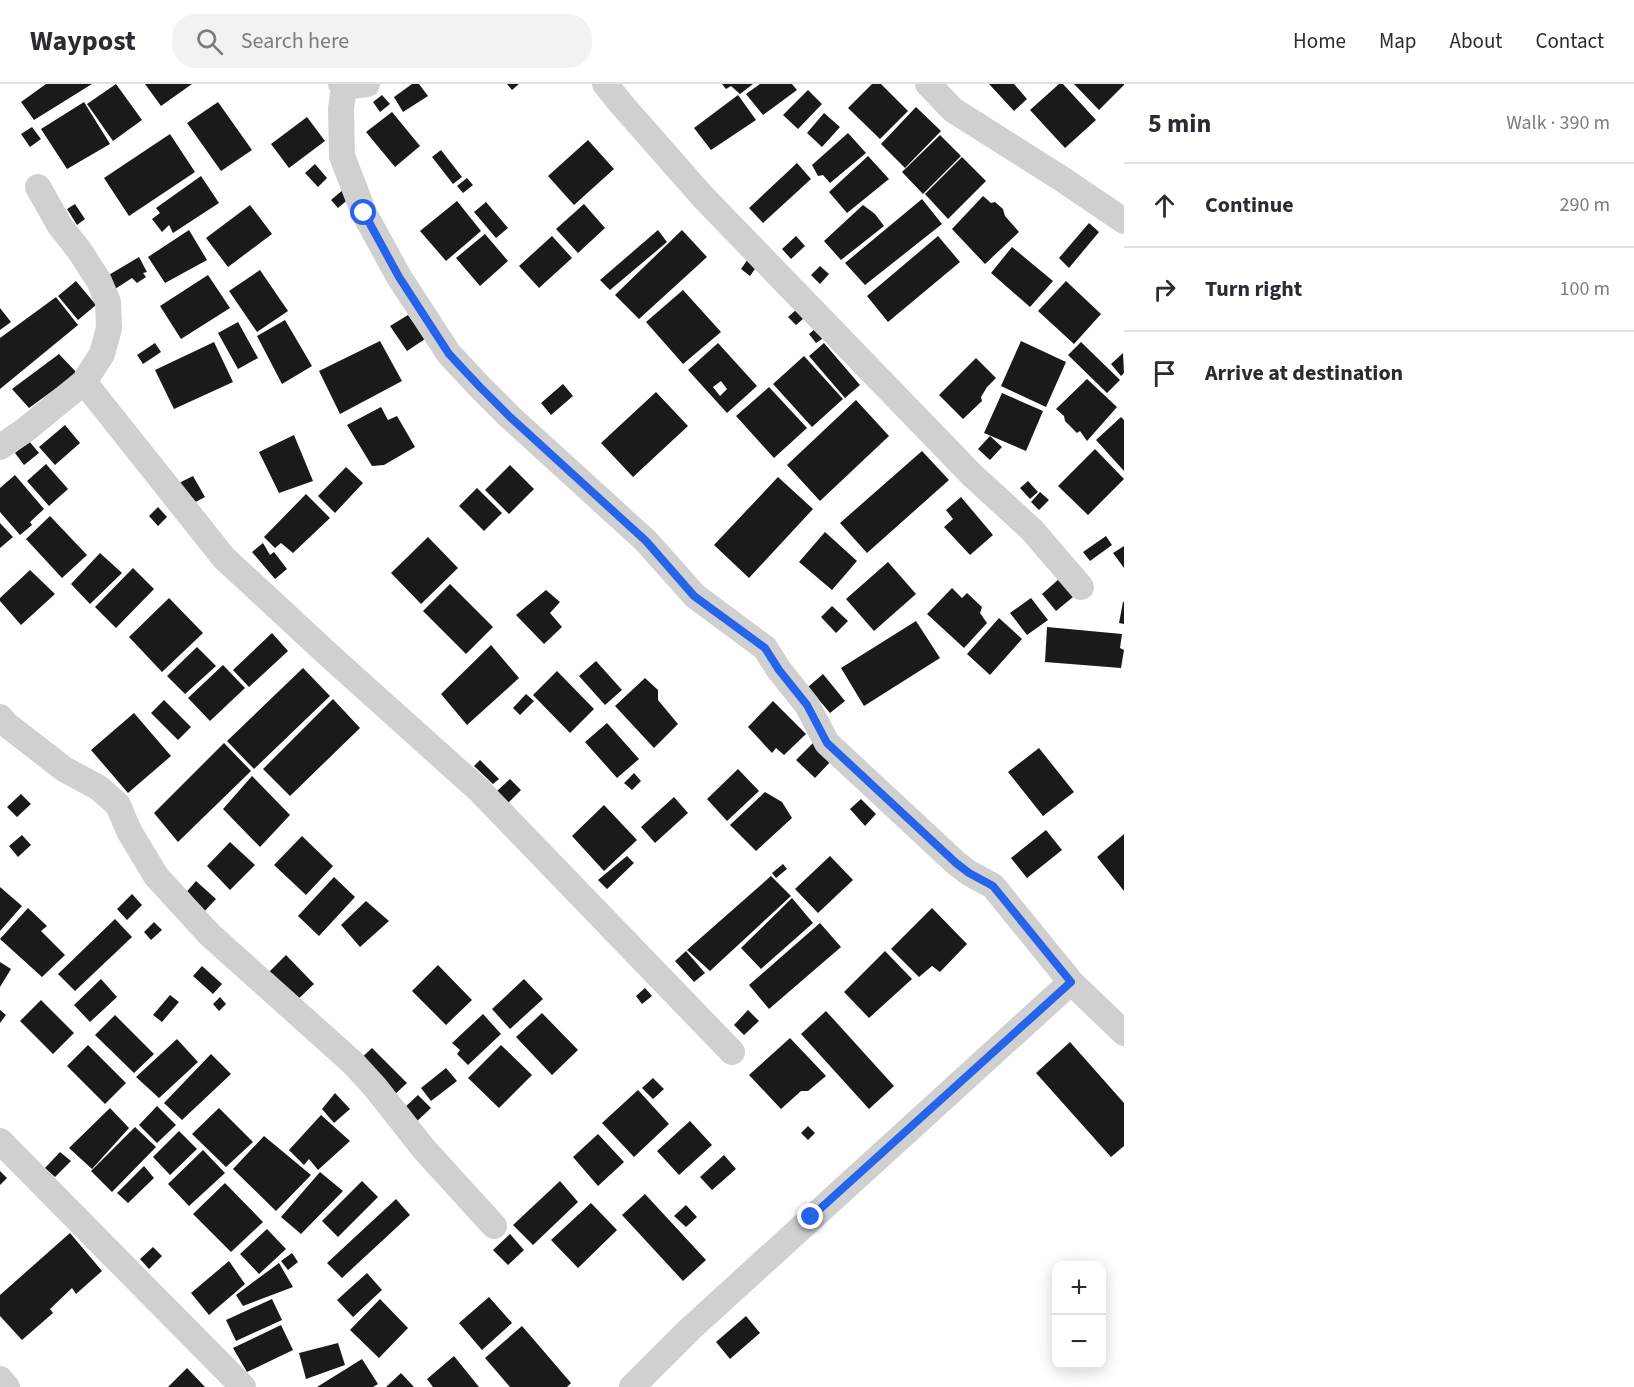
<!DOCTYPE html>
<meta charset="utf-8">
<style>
:root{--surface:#fff;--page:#f2f2f3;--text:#2b2b33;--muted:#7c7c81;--line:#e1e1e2}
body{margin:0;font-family:"Source Sans 3",sans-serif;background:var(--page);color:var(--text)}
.controls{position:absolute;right:18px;bottom:18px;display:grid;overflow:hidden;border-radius:12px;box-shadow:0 3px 15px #0003}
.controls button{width:54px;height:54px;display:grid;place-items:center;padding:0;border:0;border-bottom:2px solid var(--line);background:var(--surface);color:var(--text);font:30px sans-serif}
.stop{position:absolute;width:18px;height:18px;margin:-14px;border:4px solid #2563eb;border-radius:50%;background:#fff}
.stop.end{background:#2563eb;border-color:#fff;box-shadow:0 2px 6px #0008}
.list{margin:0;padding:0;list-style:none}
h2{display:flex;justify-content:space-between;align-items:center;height:78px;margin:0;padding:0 24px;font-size:26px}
h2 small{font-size:20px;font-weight:400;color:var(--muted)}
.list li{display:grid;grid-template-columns:39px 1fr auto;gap:18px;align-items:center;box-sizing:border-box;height:84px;padding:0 24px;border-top:2px solid var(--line)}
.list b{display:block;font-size:22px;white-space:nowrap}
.list em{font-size:20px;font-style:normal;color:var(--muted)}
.icon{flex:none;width:33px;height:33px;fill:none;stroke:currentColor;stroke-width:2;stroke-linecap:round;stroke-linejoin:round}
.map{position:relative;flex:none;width:1124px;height:1303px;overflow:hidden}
header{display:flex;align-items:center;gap:36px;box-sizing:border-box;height:84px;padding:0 30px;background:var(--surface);border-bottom:2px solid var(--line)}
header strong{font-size:28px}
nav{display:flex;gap:33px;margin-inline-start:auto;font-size:21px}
.search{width:420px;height:54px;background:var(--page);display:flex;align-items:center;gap:15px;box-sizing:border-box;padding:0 21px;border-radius:24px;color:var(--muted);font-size:22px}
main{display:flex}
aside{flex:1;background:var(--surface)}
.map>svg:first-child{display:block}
</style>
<header>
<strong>Waypost</strong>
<div class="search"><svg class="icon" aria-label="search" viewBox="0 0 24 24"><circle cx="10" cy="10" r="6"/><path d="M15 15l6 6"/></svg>Search here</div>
<nav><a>Home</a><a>Map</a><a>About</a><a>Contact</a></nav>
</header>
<main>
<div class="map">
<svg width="1124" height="1303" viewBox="0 0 1124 1303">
<rect width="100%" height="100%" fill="#fff"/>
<path fill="#1a1a1a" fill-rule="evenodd" d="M46,0H92L34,36L21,18Z
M116,0L142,36L113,57L87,20Z
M145,0H192L161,22Z
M412,0H419L428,12L403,28L394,13Z
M507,0H519L512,6Z
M722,0H753L740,10L731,2L726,5Z
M760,0H792L797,6L763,31L746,10Z
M872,0H881L908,27L880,55L848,24Z
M989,0H1014L1027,15L1014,27Z
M1059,0H1063L1096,36L1065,64L1030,26Z
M1074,0H1124V1L1099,26Z
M808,6L822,20L798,45L783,31Z
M382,11L390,20L380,28L373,18Z
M738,11L756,36L711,66L694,44Z
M84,18L110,60L67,85L41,45Z
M218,18L252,66L221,87L187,39Z
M916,23L941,47L905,84L881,60Z
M392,28L420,62L395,83L366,48Z
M824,29L840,43L822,63L807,49Z
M307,33L325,57L289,84L271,60Z
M32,43L41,55L30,63L21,50Z
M848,49L866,69L830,99L823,91L818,92L812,81Z
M170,50L195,88L129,132L104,94Z
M940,51L961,72L923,110L902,88Z
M588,56L614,85L574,121L548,92Z
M441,66L462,93L453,100L432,73Z
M868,72L889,95L847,129L829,108Z
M962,73L986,97L948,135L925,110Z
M797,79L811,95L763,139L749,124Z
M315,80L327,94L318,103L305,89Z
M201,92L219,119L173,149L169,141L162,148L152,135L160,129L156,124Z
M467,94L473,101L463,109L457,102Z
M344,105L351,113L338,124L331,116Z
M983,112L991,119L995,118L1003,125L1005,132L1019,148L985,180L952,145Z
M922,115L942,140L865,201L845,179Z
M457,117L481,147L446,177L420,147Z
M486,118L508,144L496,154L474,128Z
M75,120L85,135L77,141L67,125Z
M584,120L605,144L578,169L556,145Z
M250,121L272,150L228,183L206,154Z
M863,121L875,130L884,142L841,176L824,157Z
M1089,139L1099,148L1069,184L1059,174Z
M189,146L207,176L165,199L148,173Z
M658,146L667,158L610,206L600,196Z
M682,146L707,173L639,235L615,211Z
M485,150L508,177L480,202L456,174Z
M552,152L572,174L539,204L519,182Z
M796,152L805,162L791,175L782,165Z
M938,152L960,178L888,238L867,212Z
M1012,163L1053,197L1030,223L991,189Z
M139,173L147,188L143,189L146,193L137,199L132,194L112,207L102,195Z
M748,175L757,182L750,192L741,185Z
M820,182L829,190L820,200L811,191Z
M260,186L288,227L257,248L229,207Z
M208,191L230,224L181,255L160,222Z
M76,197L96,221L78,236L58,212Z
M1066,197L1101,230L1074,260L1038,227Z
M683,206L721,248L683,280L646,238Z
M56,213L78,241L0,305V254Z
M0,224L11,238L0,246Z
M797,225L804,234L796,241L788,233Z
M408,231L425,255L407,267L390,242Z
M285,236L312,282L282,300L257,252Z
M238,238L258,274L238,285L218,249Z
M817,243L825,253L816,259L809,250Z
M380,257L402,297L340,330L319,287Z
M1021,257L1066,278L1046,323L1001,302Z
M214,258L233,298L174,325L155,286Z
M1081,258L1120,296L1107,309L1068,271Z
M155,259L161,268L143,280L137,271Z
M718,259L757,302L727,329L688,286ZM721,297L727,305L720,312L713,303Z
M824,259L860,301L845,314L809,272Z
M1123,269L1124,289L1121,292L1111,280Z
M59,270L77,289L29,324L12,305Z
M804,272L843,315L812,343L773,300Z
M976,274L996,294L987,303L981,313L982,317L963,335L939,311Z
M1087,295L1117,323L1087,357L1080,347L1077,349L1065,337L1064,332L1056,325Z
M563,300L573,312L551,331L541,319Z
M769,303L807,344L774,374L736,332Z
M656,308L688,342L633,393L601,359Z
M1002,309L1043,327L1026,367L984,349Z
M856,316L889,352L820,417L787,381Z
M381,323L388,336L397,332L415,363L384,381L372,382L347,341Z
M1121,333L1124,336V387L1096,356Z
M65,341L80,359L55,381L39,363Z
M294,351L313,397L279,409L259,368Z
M990,352L1002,363L990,376L978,365Z
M29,357L39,369L24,381L15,369Z
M1095,365L1124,395L1088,431L1058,402Z
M922,367L949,396L867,469L840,439Z
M46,380L68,405L49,422L27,397Z
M510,381L534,405L509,430L485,406Z
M346,383L363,399L335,429L318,412Z
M15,391L44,425L30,438L32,441L20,451L0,428V404Z
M193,392L205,413L188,422L177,400Z
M778,393L813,425L749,494L714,461Z
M1028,397L1038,408L1030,415L1020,404Z
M477,404L502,429L484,447L459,422Z
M1040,408L1049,416L1039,426L1031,418Z
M306,410L330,434L293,469L281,459L275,464L264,453Z
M961,413L993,451L970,471L944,443L953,435L946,426Z
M158,423L167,433L158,442L149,432Z
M50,432L87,471L62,494L26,455Z
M0,439L13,453L0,464Z
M825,448L857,477L832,506L799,478Z
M1106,452L1112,461L1090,477L1083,468Z
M428,453L458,484L421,520L391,489Z
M263,459L270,471L274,468L287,485L275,495L252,468Z
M1124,462V484L1113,469Z
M100,469L122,489L90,520L71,500Z
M888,478L916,510L874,547L846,515Z
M133,484L154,505L116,544L95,523Z
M30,486L55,510L21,541L0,517V514Z
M1059,495L1073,513L1056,527L1042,510Z
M450,500L493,543L466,570L423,527Z
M952,504L962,514L967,509L982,523L980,529L987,539L964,564L927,530Z
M546,506L560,518L550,529L562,543L544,560L516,531Z
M169,514L203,549L162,588L129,553Z
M1031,514L1048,536L1027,551L1010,529Z
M1123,518H1124V540L1119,539Z
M832,522L848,537L836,549L821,533Z
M999,534L1022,555L990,591L967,570Z
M916,537L940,574L864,622L841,584Z
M1047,543L1122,550L1120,564L1124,566L1121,584L1045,578Z
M272,549L288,567L249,603L233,586Z
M491,561L519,594L467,641L441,610Z
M197,563L216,582L185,610L167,592Z
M596,577L622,606L605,621L579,592Z
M223,581L245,604L210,637L188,614Z
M303,584L330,612L254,685L227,657Z
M557,587L594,625L570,649L533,611Z
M823,590L845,617L830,629L808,603Z
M645,594L658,606V616L678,640L654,664L615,622Z
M526,610L534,617L520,631L513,624Z
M333,615L360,644L290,712L263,685Z
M164,616L191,643L178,656L151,629Z
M773,617L806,650L784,671L776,664L772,669L748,643Z
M134,629L171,672L128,709L91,666Z
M607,639L639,675L617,694L585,658Z
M814,658L832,676L815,694L796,676Z
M224,659L251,687L178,758L154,729Z
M1039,664L1074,708L1043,732L1008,688Z
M480,676L499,695L493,700L474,682Z
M738,685L759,707L727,737L707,715Z
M634,689L641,697L632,706L624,699Z
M252,692L290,731L260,763L223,725Z
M510,695L521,706L508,719L497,707Z
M765,708L782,718L792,734L756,767L730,741Z
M21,710L31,720L17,733L7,723Z
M674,713L688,729L655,759L641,743Z
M861,715L876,730L865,742L850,725Z
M604,721L637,756L604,787L572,752Z
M1046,746L1062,766L1027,794L1011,774Z
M1124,750V807L1097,773Z
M22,751L31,761L18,773L9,762Z
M302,752L333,782L306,811L274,781Z
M230,758L255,781L230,806L207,782Z
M627,772L634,779L607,805L598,796Z
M830,772L853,796L818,829L795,805Z
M783,780L787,785L776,794L772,789Z
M771,792L791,812L710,887L687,866Z
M334,793L355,813L319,852L298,832Z
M196,797L216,815L202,830L183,812Z
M0,803L22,822L0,847Z
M132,810L142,821L127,836L117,825Z
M792,814L813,839L761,885L741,864Z
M366,817L389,837L360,863L341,841Z
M28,824L47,842L41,847L65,871L42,893L0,855Z
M932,824L967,860L940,888L932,882L919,893L891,865Z
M115,835L132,853L75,907L58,890Z
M154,838L162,846L151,856L144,848Z
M820,839L841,863L769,925L749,901Z
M686,867L705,889L694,898L675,877Z
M885,867L912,895L869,934L844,908Z
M286,871L314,900L295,918L268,889Z
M0,878L11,885L0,903Z
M438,881L472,916L446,941L412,907Z
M202,882L222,900L213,910L193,892Z
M101,895L117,913L90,938L74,921Z
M524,895L543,915L510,945L492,925Z
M645,904L652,912L642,920L636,912Z
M170,911L179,918L162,938L153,931Z
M220,913L226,920L219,927L213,920Z
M41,916L74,949L53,970L20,937Z
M0,926L6,931L0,939Z
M748,926L759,937L744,951L734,941Z
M826,927L894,1002L869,1025L801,950Z
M542,929L578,966L552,991L516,953Z
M483,930L501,950L468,981L457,970L460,966L452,959Z
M115,931L154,970L134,989L95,951Z
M790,954L826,992L808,1007H801L781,1025L749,991Z
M177,955L198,978L159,1014L136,993Z
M1070,958L1124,1019V1062L1111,1073L1036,989Z
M88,961L126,999L105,1020L67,982Z
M501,961L532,991L499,1024L468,994Z
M372,964L407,999L392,1013L357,978Z
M211,970L231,990L182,1036L164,1019Z
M446,984L457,997L431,1017L421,1004Z
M653,994L664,1005L653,1015L642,1004Z
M638,1006L669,1040L634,1073L602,1039Z
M335,1009L350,1025L334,1039L322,1025Z
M418,1011L431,1024L415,1039L402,1026Z
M157,1022L176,1041L157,1059L139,1041Z
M110,1024L129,1044L92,1085L69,1064Z
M219,1024L253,1058L226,1083L192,1050Z
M321,1031L350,1057L318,1086L309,1075L304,1081L289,1066Z
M690,1037L712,1061L679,1091L657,1067Z
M808,1042L815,1049L808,1056L801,1049Z
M135,1043L156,1063L112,1108L91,1087Z
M179,1047L197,1065L170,1091L153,1073Z
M598,1050L624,1078L598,1102L573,1073Z
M264,1052L311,1091L276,1127L233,1085Z
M203,1066L225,1089L189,1122L168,1100Z
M60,1068L71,1077L55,1093L45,1084Z
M724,1071L736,1085L712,1106L700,1093Z
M144,1082L154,1094L128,1119L117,1109Z
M0,1087L7,1094L0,1101Z
M320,1088L343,1107L301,1150L281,1133Z
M362,1097L378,1113L338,1153L322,1137Z
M560,1097L578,1118L533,1161L513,1141Z
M225,1099L263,1138L231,1168L193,1130Z
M645,1110L706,1176L683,1197L622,1131Z
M396,1115L410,1131L342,1194L327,1179Z
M591,1119L617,1146L578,1184L551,1156Z
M686,1121L697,1133L686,1143L674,1132Z
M267,1145L286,1165L259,1190L240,1170Z
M70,1149L102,1187L76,1210L72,1204L50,1225L53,1229L22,1256L0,1232V1211Z
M510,1150L524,1166L508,1181L493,1166Z
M153,1163L162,1172L149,1185L140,1175Z
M292,1169L298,1178L288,1186L281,1177Z
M229,1177L245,1200L209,1231L191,1209Z
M279,1179L293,1203L243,1222L236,1211Z
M367,1189L382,1206L353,1233L337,1216Z
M489,1213L512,1239L482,1266L459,1239Z
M272,1215L282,1236L236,1257L226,1236Z
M380,1215L408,1244L379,1274L350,1246Z
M746,1232L760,1249L730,1275L716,1258Z
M281,1241L293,1266L247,1288L233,1264Z
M522,1242L571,1299L567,1303H510L485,1274Z
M338,1259L345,1281L306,1295L299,1269Z
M454,1272L479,1303H433L427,1295Z
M362,1275L378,1300L373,1303H317Z
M187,1284L205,1303H168Z
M401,1289L414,1303H386Z"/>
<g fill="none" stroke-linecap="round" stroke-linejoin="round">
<path stroke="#d0d0d0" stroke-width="26" d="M341,0L344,3L341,24L342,72L364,129L399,193L449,270L480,303L510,333L646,457L695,512L765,564L779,586L807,621L827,659L956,779L969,789L993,802L1071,898L1124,949
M605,0L623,22L703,113L972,391L1032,446L1081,503
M928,0L953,26L1062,95L1124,137
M344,3L367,0
M84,298L224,474L332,574L479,706L732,968
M0,363L24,347L84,298L102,270L109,244L108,218L99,197L79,166L60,142L38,103
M0,633L6,640L64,685L99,704L118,721L129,747L156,792L210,851L353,979L375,1003L423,1064L494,1142
M0,1057L243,1303
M0,1295L7,1303
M632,1303L689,1246L1071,898"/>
</g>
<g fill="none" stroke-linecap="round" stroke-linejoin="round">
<path stroke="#2563eb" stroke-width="8" d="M364,129L399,193L449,270L480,303L510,333L646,457L694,512L765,564L779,586L807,621L827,659L956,779L969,789L993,802L1071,898L811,1133"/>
</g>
</svg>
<div class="controls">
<button>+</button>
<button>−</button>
</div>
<div class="stop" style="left:364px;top:129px"></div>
<div class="stop end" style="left:811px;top:1133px"></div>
</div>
<aside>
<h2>5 min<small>Walk · 390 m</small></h2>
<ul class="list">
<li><svg class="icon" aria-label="ahead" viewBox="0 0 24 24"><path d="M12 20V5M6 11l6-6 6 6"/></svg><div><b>Continue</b></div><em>290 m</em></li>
<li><svg class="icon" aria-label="right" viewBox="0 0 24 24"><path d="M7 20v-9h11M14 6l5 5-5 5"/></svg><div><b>Turn right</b></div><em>100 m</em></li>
<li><svg class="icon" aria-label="arrive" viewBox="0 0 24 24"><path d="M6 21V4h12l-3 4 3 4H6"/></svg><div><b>Arrive at destination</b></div></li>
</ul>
</aside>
</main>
